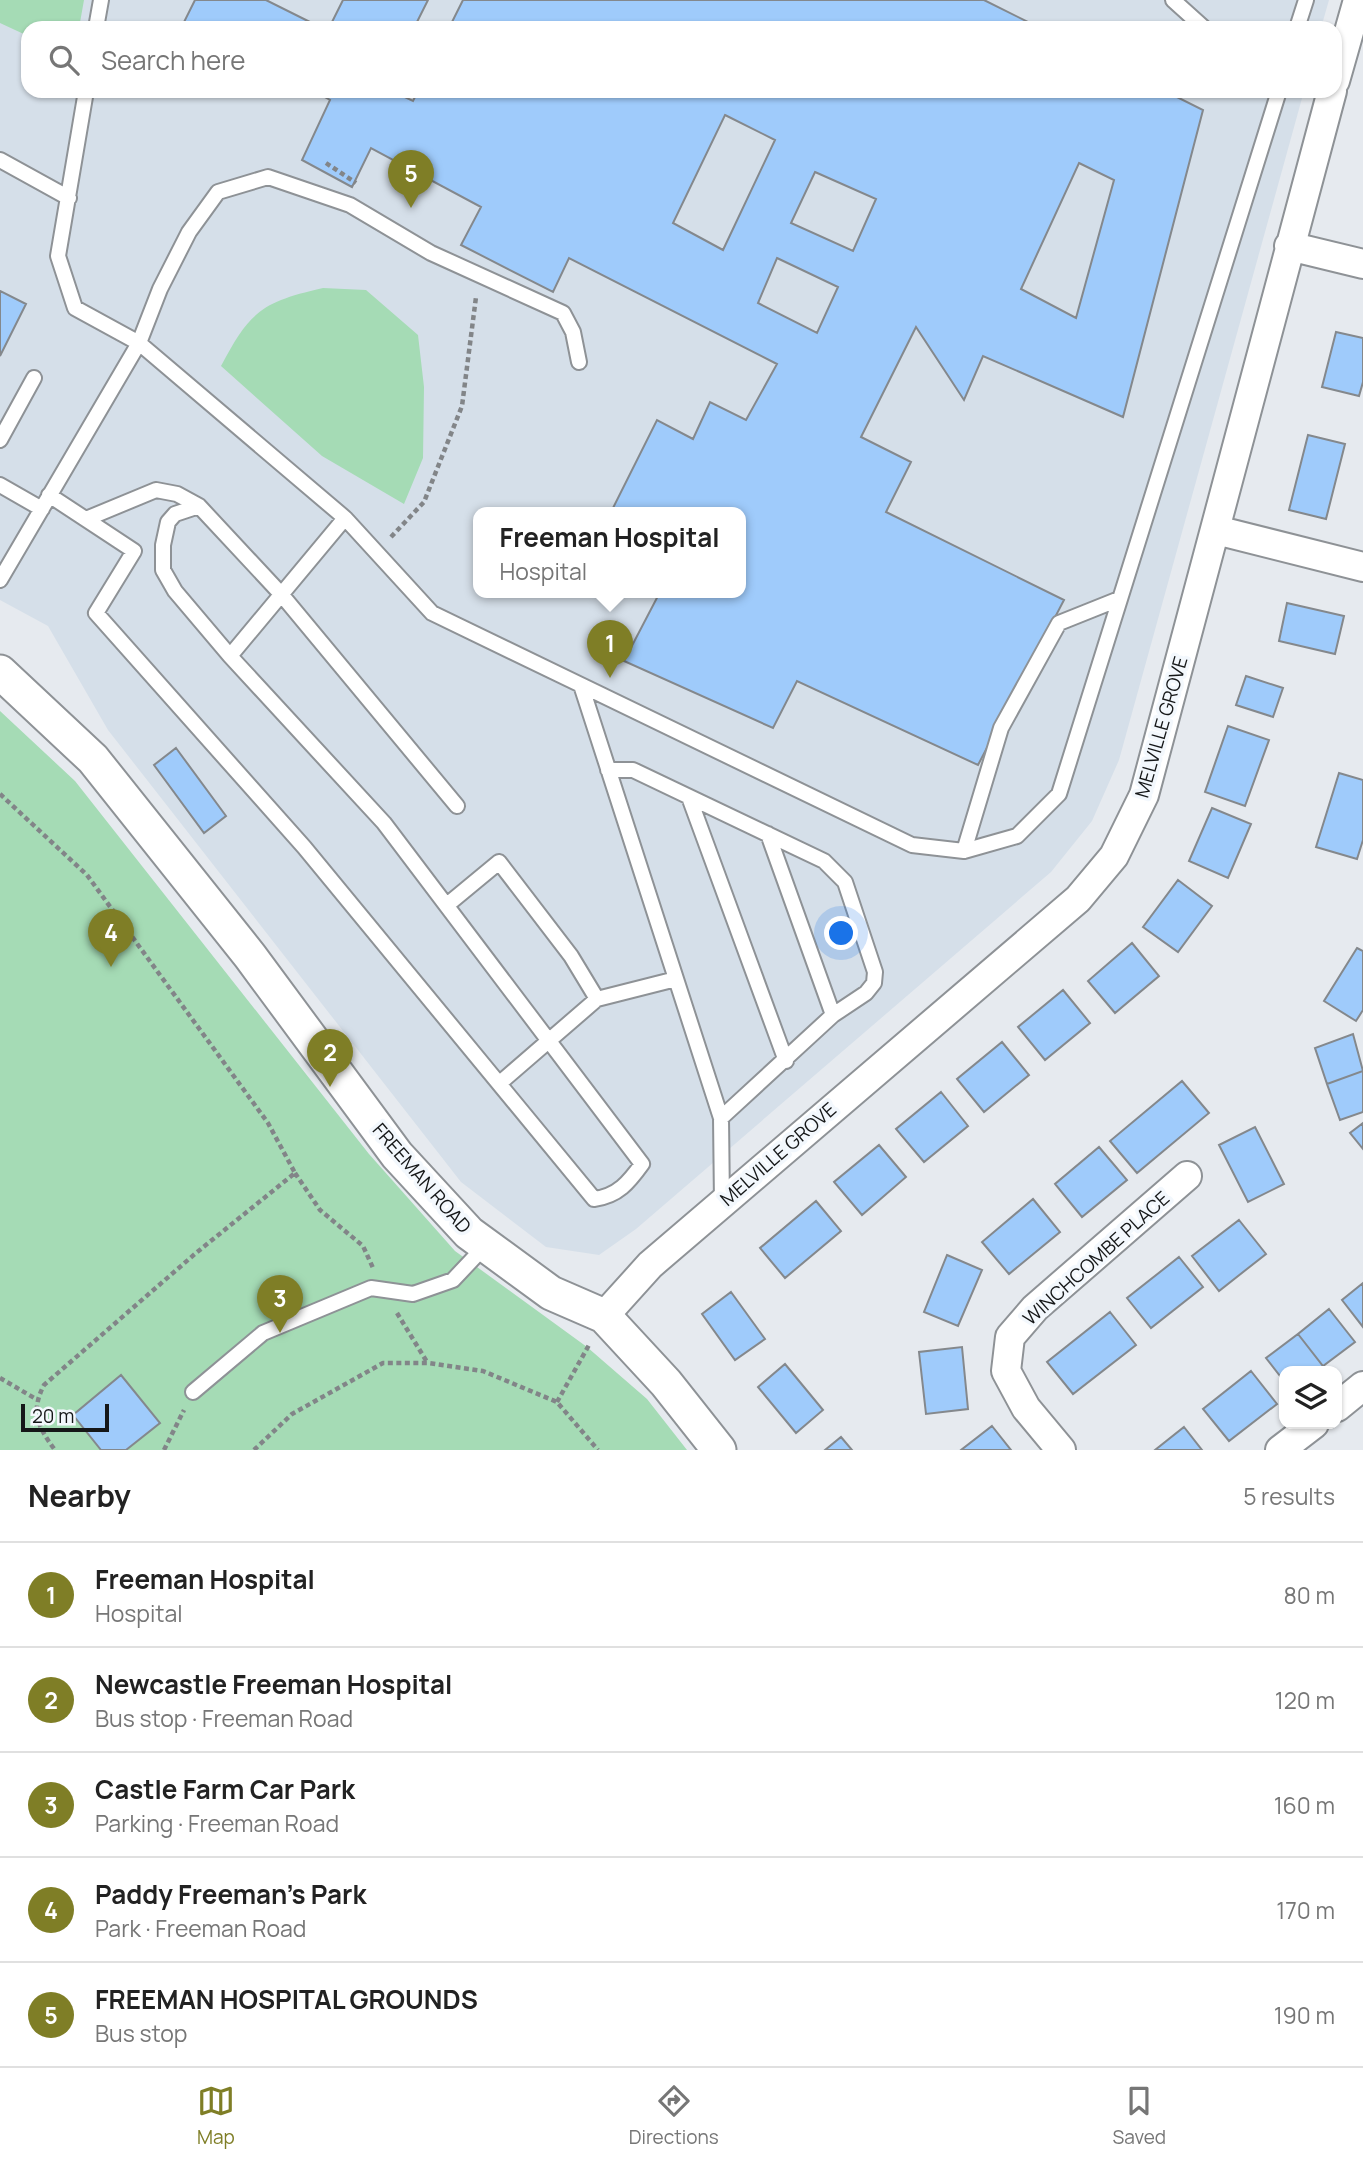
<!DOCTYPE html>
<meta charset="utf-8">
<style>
:root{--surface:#fff;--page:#f2f2f2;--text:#222;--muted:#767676;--line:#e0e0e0;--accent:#7f7e26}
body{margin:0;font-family:Manrope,sans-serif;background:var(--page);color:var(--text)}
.controls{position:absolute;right:21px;bottom:21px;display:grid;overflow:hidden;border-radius:14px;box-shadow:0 2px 5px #0004}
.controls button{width:63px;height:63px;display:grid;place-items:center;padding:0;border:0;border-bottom:2px solid var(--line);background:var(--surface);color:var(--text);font:35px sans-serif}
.scale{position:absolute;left:21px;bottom:18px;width:88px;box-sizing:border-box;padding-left:7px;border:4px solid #151718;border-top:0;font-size:19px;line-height:24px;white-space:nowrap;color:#151718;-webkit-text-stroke:5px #f3f8fd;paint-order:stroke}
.you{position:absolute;left:842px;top:934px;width:24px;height:24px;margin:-18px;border:5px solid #fff;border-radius:50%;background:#1a73e8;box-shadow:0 0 0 10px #1a73e833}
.badge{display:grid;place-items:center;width:46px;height:46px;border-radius:50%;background:var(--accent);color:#fff;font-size:23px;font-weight:700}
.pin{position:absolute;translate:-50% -58px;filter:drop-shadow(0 2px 4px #0008)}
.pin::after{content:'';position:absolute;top:37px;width:24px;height:21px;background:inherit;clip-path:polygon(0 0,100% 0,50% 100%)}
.popup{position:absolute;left:473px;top:507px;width:273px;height:91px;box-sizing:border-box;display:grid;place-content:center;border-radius:14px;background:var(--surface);filter:drop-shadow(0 2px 5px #0005);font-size:23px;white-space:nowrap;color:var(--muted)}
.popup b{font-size:26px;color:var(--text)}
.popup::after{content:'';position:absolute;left:50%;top:100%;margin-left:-14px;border:14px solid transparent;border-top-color:var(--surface)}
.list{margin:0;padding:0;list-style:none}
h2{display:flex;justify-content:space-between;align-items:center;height:91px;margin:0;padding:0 28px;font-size:30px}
h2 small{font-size:23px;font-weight:400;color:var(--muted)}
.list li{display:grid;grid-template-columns:46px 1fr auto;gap:21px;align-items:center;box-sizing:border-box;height:105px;padding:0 28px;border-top:2px solid var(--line)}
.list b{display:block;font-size:26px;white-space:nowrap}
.list p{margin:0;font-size:23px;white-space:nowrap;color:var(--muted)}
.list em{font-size:23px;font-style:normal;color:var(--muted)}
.icon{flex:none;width:38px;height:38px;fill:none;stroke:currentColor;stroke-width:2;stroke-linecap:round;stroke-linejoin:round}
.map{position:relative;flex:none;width:1363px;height:1450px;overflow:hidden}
.search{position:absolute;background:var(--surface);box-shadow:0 2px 5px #0004;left:21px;right:21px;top:21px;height:77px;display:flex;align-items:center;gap:18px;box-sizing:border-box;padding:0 24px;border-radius:21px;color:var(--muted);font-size:26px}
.sheet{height:616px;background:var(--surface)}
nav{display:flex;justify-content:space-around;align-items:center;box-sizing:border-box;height:98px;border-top:2px solid var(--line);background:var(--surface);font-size:19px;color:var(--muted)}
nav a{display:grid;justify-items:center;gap:4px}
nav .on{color:var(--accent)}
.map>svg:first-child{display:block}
</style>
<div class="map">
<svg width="1363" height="1450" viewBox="0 0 1363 1450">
<rect width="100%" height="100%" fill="#e6eaef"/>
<path fill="#d5dfe9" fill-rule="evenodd" d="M0,0H1329L1321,28H28V91H1304L1119,760L1092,821L1051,872L636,1229L599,1255L546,1247L461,1182L108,730L48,626L0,600ZM479,512H741V592H479Z"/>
<path fill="#a5dbb5" d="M0,0H84L79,28H28V36L0,23Z
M323,288L366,290L418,335L424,387L423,458L404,504L322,456L221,366C250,311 262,302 323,288Z
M0,711L75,781L369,1154L455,1251L587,1347L647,1399L687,1450H0Z"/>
<path fill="#9fcbfb" stroke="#84888c" stroke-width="2" fill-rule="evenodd" d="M195,0H266L322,28H194L184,22Z
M343,0H428L414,28H329Z
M463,0H984L1040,28H449Z
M314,91H392L413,101L418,91H1165L1203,110L1123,417L983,356L964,400L916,327L861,437L911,462L886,512L1064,600L978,765L797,681L773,728L624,661L660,592H741V512H611L657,420L693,439L710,402L746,420L777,364L569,258L553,292L461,245L481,207L371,148L352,187L302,160L330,100ZM725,115L775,140L723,250L673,223ZM1079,163L1114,180L1076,318L1021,289ZM815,172L876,199L853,251L791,223ZM777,258L838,287L817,333L758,303Z
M0,291L26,304L0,356Z
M1336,332L1363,338V382L1359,396L1322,387Z
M1308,435L1345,444L1326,519L1289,510Z
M1287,603L1344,616L1335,654L1279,641Z
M1246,676L1283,688L1273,717L1236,705Z
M1228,726L1269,740L1245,806L1205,792Z
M176,748L226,816L204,833L154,765Z
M1339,773L1363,780V840L1357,859L1316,847Z
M1212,808L1251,824L1228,878L1189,861Z
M1178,880L1212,906L1178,952L1143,927Z
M1132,943L1159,976L1115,1013L1088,981Z
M1357,948L1363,951V1010L1356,1021L1324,1001Z
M1063,990L1090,1023L1045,1060L1018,1027Z
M1353,1034L1363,1071L1327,1084L1315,1048Z
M1002,1042L1029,1075L984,1112L957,1079Z
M1363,1071V1112L1340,1120L1327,1084Z
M1182,1081L1209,1113L1137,1173L1110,1141Z
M941,1092L968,1126L924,1162L896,1129Z
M1363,1123V1149L1350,1133Z
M1255,1127L1284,1184L1248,1202L1219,1145Z
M879,1145L906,1177L862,1215L834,1182Z
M1099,1147L1127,1180L1082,1217L1055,1184Z
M1033,1199L1060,1232L1009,1274L982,1242Z
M816,1201L841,1231L785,1278L760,1248Z
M1239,1220L1266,1254L1219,1291L1192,1256Z
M947,1255L982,1270L958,1326L924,1312Z
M1179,1257L1203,1287L1151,1328L1127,1298Z
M1363,1283V1327L1342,1300Z
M731,1292L765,1339L735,1360L702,1314Z
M1329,1309L1355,1342L1323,1366L1298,1334Z
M1110,1312L1136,1345L1073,1394L1047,1362Z
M1298,1334L1323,1366L1317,1371H1284V1381L1266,1358Z
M962,1347L968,1409L926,1414L919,1352Z
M785,1364L823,1410L796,1433L758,1387Z
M1251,1371L1277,1404L1229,1441L1203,1409Z
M121,1375L160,1423L126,1450H101L73,1415Z
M992,1426L1011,1450H961Z
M1184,1427L1202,1450H1155Z
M841,1437L852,1450H825Z"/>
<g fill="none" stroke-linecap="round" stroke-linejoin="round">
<defs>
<path id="service" d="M1173,0L1204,28
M96,28L101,0
M1297,28L1306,0
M0,160L69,198
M0,440L34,378
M0,485L42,509
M49,495L134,551L96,613L304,847L594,1199C618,1196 629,1182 642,1164L384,823L230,656L345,518L139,343L75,308L58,256L86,91
M199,506L175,514L168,522L163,545V570L175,591L230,656
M345,518L432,613L581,685L721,1118L722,1203
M86,519L156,490L177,494L199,506L281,594L457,806
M0,580L139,343L160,289L189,232L218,192L268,177L350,205L431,253L563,313L573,332L579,362
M581,685L912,845L964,851L1017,836L1059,794L1279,91
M608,770H633L824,861L845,882L875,972L874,983L866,993L833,1015L721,1118
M689,797L786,1061
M768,834L833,1015
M964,851L1001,728L1059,623L1119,599
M447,905L499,862L571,956L597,999
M501,1082L597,999L676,979
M193,1392L263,1333L371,1288L413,1294L453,1280L486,1245"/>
<path id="minor" d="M1335,81L1358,0
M1289,246L1363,264
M1216,530L1363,567
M604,1316L650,1265L1078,899L1114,856L1144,795L1332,91
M1337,1407L1363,1386
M1061,1450L1026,1408L1006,1371L1010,1337L1035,1308L1187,1176
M1280,1450L1314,1424"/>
<path id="tertiary" d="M0,672L93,759L250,956L397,1155L469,1233L551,1293L604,1316L666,1383L719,1450"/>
</defs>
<use href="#service" stroke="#8e9296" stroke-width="18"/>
<use href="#minor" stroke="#8e9296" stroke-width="32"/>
<use href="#tertiary" stroke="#8e9296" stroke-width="37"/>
<path stroke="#828588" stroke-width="4.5" stroke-dasharray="5 3.5" stroke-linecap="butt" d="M326,163L356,183
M391,537L424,502L462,406L476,297
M0,794L87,875L268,1123L295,1173L196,1253L44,1385C30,1412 38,1427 55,1450
M295,1173L320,1210L363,1246L373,1268
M397,1313L427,1362
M0,1378L36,1399
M557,1402L589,1345
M164,1450L184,1410
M254,1450L292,1414L383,1363H428L483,1371L557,1402L598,1450"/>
<use href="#service" stroke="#fff" stroke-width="14"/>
<use href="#minor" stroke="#fff" stroke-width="28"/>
<use href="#tertiary" stroke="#fff" stroke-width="33"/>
</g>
<g text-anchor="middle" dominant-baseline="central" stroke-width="7" stroke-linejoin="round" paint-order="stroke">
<g font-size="19" fill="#151718" stroke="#f3f8fd">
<text transform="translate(1161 727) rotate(-74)">MELVILLE GROVE</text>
<text transform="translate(778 1154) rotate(-41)">MELVILLE GROVE</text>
<text transform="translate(422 1178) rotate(49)">FREEMAN ROAD</text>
<text transform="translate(1096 1258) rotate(-42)">WINCHCOMBE PLACE</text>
</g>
</g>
</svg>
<div class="controls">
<button><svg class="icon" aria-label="layers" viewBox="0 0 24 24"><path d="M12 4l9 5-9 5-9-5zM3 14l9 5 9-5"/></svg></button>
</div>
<div class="scale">20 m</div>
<div class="you"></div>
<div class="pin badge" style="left:610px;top:678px">1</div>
<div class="popup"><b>Freeman Hospital</b>Hospital</div>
<div class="pin badge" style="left:330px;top:1087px">2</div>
<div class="pin badge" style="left:280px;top:1333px">3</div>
<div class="pin badge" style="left:111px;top:967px">4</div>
<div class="pin badge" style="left:411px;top:208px">5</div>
<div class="search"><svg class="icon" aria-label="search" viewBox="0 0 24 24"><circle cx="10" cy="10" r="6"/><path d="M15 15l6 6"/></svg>Search here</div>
</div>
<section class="sheet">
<h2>Nearby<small>5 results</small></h2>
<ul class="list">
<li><span class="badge">1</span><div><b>Freeman Hospital</b><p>Hospital</p></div><em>80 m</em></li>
<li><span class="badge">2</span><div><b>Newcastle Freeman Hospital</b><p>Bus stop · Freeman Road</p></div><em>120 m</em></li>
<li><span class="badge">3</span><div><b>Castle Farm Car Park</b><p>Parking · Freeman Road</p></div><em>160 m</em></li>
<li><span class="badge">4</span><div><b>Paddy Freeman's Park</b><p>Park · Freeman Road</p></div><em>170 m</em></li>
<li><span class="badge">5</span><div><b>FREEMAN HOSPITAL GROUNDS</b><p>Bus stop</p></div><em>190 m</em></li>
</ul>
</section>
<nav>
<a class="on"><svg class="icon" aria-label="map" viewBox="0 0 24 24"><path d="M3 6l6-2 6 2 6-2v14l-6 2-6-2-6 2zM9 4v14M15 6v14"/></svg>Map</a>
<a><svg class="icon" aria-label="directions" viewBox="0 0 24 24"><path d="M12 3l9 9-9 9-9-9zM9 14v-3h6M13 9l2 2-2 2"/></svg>Directions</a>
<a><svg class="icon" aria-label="saved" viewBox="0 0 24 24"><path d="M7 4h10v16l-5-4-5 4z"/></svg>Saved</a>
</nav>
